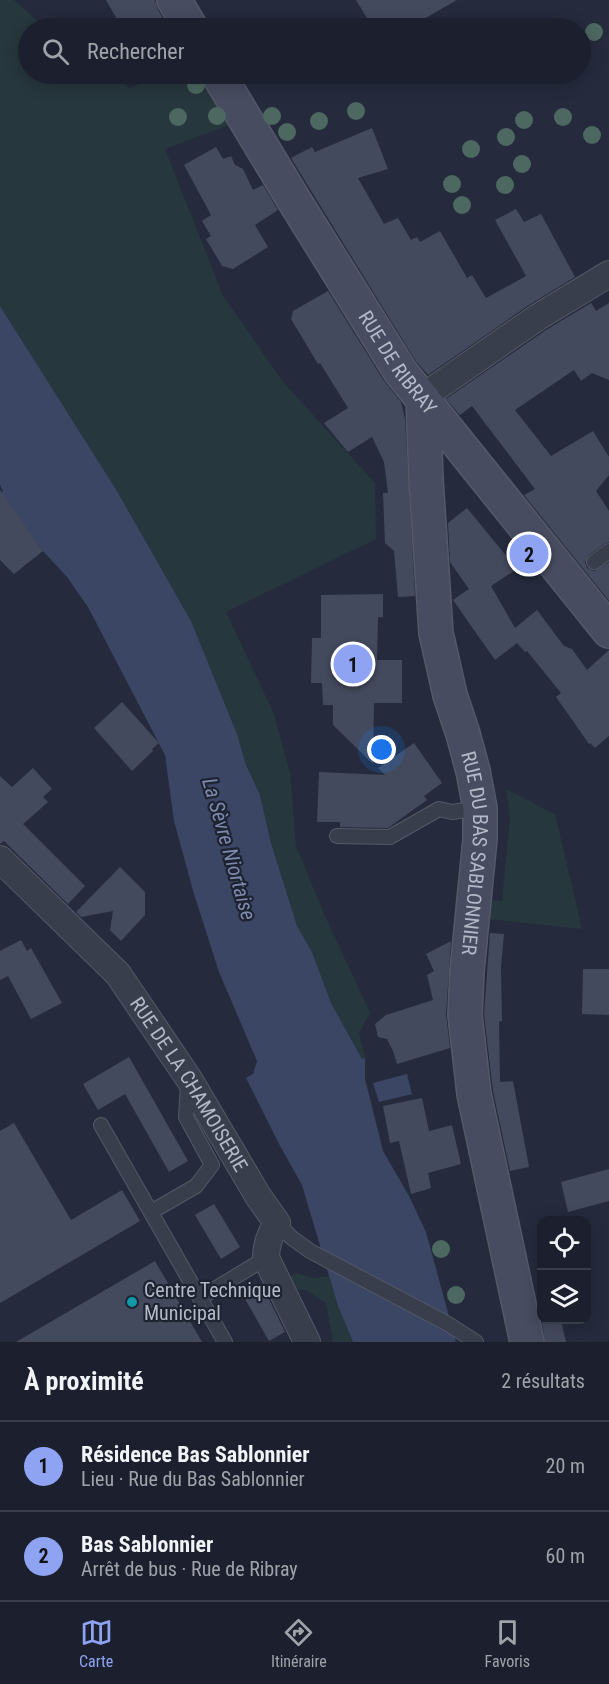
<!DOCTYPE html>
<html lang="fr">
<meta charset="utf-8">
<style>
:root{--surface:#1c202e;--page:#292d3a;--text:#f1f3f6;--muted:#a0a3aa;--line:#3a3e4a;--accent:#8ea4f3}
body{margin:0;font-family:"Roboto Condensed",sans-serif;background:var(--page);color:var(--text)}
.controls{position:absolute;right:18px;bottom:18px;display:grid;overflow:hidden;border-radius:12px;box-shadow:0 3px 15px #0003}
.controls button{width:54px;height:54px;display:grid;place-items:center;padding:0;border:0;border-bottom:2px solid var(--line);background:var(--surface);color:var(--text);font:30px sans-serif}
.you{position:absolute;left:382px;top:750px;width:21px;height:21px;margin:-15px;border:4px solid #fff;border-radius:50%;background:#1a73e8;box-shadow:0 0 0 9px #1a73e833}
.badge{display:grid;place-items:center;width:39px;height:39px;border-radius:50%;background:var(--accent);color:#111;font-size:20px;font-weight:700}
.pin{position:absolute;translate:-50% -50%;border:3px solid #fff;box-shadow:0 2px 6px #0006}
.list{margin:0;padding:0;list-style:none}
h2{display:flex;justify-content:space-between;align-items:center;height:78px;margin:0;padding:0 24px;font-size:26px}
h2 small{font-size:20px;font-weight:400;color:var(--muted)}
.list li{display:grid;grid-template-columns:39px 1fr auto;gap:18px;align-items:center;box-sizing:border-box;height:90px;padding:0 24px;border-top:2px solid var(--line)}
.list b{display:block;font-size:22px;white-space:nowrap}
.list p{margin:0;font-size:20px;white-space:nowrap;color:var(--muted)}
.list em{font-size:20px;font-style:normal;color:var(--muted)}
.icon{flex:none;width:33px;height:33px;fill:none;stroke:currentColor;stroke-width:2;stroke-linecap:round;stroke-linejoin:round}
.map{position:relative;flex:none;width:609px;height:1342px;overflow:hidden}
.search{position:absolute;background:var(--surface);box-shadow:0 3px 15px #0003;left:18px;right:18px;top:18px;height:66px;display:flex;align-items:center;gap:15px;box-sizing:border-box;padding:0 21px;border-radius:33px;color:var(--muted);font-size:22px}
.sheet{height:258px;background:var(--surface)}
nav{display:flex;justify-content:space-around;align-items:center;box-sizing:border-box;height:84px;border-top:2px solid var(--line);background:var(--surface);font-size:16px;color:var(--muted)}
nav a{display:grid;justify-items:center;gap:3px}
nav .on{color:var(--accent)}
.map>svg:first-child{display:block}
</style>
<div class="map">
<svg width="609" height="1342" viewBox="0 0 609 1342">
<rect width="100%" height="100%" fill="#252b3d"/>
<path fill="#27373e" d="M0,0H14L35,19L42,28H28V74H119L129,89L161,74H211L237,122L165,149L223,296L284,383L375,483L376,539L226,612L274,714L290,773L296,846L325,916L370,1013L359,1033L365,1058L362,1059L331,1003L312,952L297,926L271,843L260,795L246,765L237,734L191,621L117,491L0,306Z
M506,789L555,814L582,929L489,919L492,900L502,901L510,817Z
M296,1273L313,1278L329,1276L338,1306L353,1342H333L326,1303L306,1290L290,1288L286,1279Z"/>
<path fill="#3b4665" d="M0,306L117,491L191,621L237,734L246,765L260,795L271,843L297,926L312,952L331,1003L362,1059L365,1058V1079L383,1151L409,1196L426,1232L456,1342H353L338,1306L302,1185L278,1142L246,1078L253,1074L257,1061L219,972L194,894L174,821L165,755L88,607L67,577L43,551L1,493L3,491L0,485Z
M407,1074L412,1094L379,1102L373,1083Z"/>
<path fill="#444a5e" d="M106,0H155L158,10L169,28H122Z
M356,0H457L408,28H373Z
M372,128L388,169L358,178L384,224L398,218L411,240L417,237L420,242L440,231L467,278L472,275L486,298L526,276L495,220L516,209L524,222L541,214L575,277L529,305L428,375L415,360L291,158L312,147L315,152Z
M216,147L223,159L231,156L235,165L243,169L253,190L263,185L278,210L255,225L268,247L233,269L222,266L206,239L211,236L202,221L211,215L184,165Z
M328,291L384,381L401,402L405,419L415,596L398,597L394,551L385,543L383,493H388L384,462L372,437L348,452L324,423L348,408L320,363L318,364L291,319L293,311Z
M591,303L596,311L609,303V380L592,373L581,381L574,370L515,410L551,456L593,431L609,457V475L596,491L609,511V542L604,544L589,555L585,562L587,568L594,571L609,562V601L524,495L535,489L472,406L460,415L446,399L546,330Z
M0,490L43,551L14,574L0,560Z
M467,508L517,569L491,586L515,628L537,610L564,646L572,649L587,670L609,650V736L595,748L590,743L589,744L556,697L561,693L527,651L525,652L517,643L495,660L453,600L469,589L450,562L448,523Z
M383,594V617H378L377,660H402V703H374L373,764L333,725V705H323L322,683H311L312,638H321V595Z
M122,702L159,743L152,749L153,751L132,771L94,728Z
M414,743L442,783L424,796L427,800L388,828L340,827V822H317L319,772L385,775L378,768Z
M33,768L52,789L43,797L48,802L23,824L85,886L68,904L4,841L0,844V776L12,787Z
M120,867L145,892V915L121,941L110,930L113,911L81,917L76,912Z
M490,933L504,934L501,967L502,1021L499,1022L500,1082L513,1081L529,1167L510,1171L493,1091L484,1014Z
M21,940L27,951L31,948L62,1003L31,1019L8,976L0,980V951Z
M451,941L446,1014L450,1048L397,1064L393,1051L387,1039L378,1037L375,1024L386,1015L433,1000L427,975L434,971L426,954Z
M583,969H609V1015L582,1014Z
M129,1057L188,1161L169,1172L125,1094L98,1110L83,1084Z
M422,1098L429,1131L452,1125L461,1164L428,1173L431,1188L411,1194L399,1141L390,1143L383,1106Z
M14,1123L71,1220L122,1190L140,1221L0,1303V1131Z
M609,1169V1201L568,1212L561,1182Z
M214,1204L240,1247L221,1259L195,1215Z
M155,1261L202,1342H16Z
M264,1289L285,1332L269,1341L245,1299Z
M561,1320L566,1342H545L542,1322Z"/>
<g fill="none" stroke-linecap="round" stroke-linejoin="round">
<defs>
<path id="lane" d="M594,562L609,551
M337,836L390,837L439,809L452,812L480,808
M101,1125L225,1342
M151,1212L196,1186L212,1165L186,1117L188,1085
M277,1223L292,1238L310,1251L448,1324L476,1342
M200,1298L266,1258"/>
<g id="street">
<path d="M423,399L437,387L538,317L609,274"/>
<path id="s1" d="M0,859L118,974L189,1079L258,1196L277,1223C270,1234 266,1245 266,1258L307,1342"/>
</g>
<g id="secondary">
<path d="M174,0L191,28"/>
<path id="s2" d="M218,74L292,197L400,371L609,631"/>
<path id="s3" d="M423,399L426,479L436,633L450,695L463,734L473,771L480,808V839L467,971L465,1015L474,1094L527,1342"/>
</g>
</defs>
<use href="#lane" stroke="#545968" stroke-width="16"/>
<use href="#street" stroke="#545968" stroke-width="28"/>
<use href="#secondary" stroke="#545968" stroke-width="36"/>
<use href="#lane" stroke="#393e4d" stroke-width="14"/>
<use href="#street" stroke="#393e4d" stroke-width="26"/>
<use href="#secondary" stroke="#474c60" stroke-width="33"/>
</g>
<g fill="#4d6761">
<circle cx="594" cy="32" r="9"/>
<circle cx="196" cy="85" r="9"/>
<circle cx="356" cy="111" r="9"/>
<circle cx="217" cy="116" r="9"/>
<circle cx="272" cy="116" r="9"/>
<circle cx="178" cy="117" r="9"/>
<circle cx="563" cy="117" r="9"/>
<circle cx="524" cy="120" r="9"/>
<circle cx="319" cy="121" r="9"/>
<circle cx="287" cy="132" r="9"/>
<circle cx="592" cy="135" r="9"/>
<circle cx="506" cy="137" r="9"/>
<circle cx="471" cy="149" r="9"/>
<circle cx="522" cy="164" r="9"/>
<circle cx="452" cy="184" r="9"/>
<circle cx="505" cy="185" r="9"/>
<circle cx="462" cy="205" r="9"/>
<circle cx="441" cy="1249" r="9"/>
<circle cx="456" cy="1295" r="9"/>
</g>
<circle fill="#0f9aa8" stroke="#1e2332" stroke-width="2" cx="132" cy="1302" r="6"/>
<g text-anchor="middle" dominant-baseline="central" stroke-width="4.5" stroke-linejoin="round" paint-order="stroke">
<g font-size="20" fill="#b4b9c8" stroke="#1e2332">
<text stroke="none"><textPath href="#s2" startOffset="340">RUE DE RIBRAY</textPath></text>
<text stroke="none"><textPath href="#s3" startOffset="460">RUE DU BAS SABLONNIER</textPath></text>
<text stroke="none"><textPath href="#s1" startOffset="296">RUE DE LA CHAMOISERIE</textPath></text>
</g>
<g font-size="20" fill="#b4b9c8" stroke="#1e2332" text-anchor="start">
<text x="144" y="1290">Centre Technique<tspan x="144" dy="23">Municipal</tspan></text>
</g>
<g font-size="21" font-style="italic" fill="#7d8aae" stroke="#1e2332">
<text transform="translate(229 849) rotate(74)">La Sèvre Niortaise</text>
</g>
</g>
</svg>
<div class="controls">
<button><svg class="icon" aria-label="locate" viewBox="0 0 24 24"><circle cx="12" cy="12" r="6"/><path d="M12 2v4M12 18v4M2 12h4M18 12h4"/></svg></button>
<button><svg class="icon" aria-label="layers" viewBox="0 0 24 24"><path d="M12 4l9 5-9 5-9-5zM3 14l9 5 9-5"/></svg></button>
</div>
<div class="you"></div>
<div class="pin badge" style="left:353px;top:664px">1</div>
<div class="pin badge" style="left:529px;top:554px">2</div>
<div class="search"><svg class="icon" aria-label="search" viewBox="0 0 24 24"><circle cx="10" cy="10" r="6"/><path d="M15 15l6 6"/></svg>Rechercher</div>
</div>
<section class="sheet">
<h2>À proximité<small>2 résultats</small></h2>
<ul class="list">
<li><span class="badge">1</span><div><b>Résidence Bas Sablonnier</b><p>Lieu · Rue du Bas Sablonnier</p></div><em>20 m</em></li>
<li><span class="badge">2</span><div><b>Bas Sablonnier</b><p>Arrêt de bus · Rue de Ribray</p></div><em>60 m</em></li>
</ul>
</section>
<nav>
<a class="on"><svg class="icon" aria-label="map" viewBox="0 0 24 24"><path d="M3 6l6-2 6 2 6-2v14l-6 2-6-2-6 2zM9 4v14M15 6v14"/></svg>Carte</a>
<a><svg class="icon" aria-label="directions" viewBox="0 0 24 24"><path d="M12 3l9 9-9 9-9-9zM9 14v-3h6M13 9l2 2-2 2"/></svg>Itinéraire</a>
<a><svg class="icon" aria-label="saved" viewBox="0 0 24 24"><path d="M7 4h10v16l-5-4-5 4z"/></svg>Favoris</a>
</nav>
